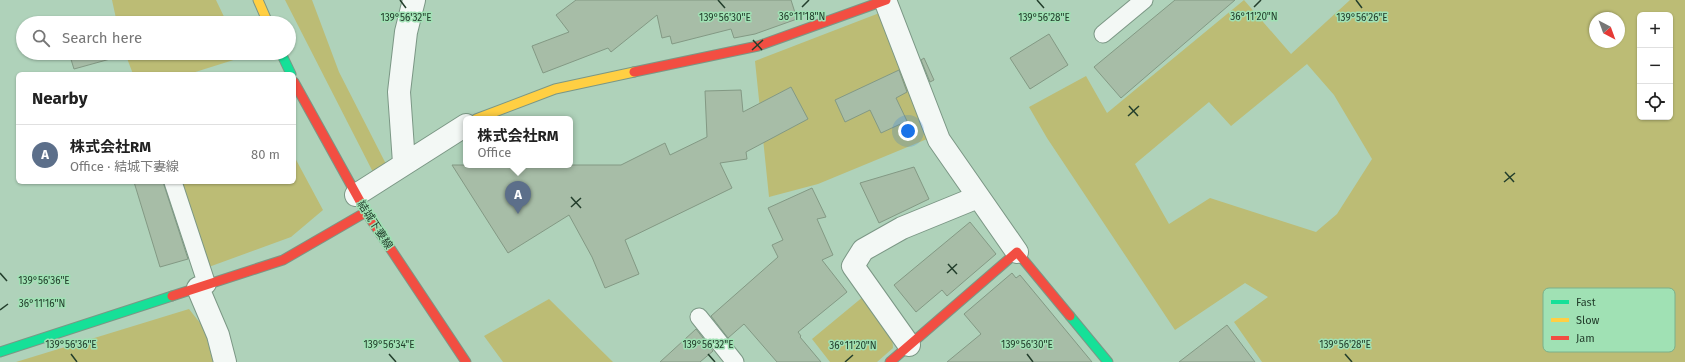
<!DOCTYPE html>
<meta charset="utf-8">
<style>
:root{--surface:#fff;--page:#f6f6f6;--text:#222;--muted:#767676;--line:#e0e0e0;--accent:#54725e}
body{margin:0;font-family:"Fira Sans","Noto Sans JP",sans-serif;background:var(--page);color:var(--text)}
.controls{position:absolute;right:12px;top:12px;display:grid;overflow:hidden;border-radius:6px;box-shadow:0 1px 3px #0004}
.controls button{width:36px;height:36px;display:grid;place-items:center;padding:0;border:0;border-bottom:1px solid var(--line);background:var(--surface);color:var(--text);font:20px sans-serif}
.compass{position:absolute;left:1589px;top:12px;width:36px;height:36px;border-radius:50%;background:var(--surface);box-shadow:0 1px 3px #0004;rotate:139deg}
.you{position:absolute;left:908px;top:131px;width:14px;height:14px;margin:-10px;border:3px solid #fff;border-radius:50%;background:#1a73e8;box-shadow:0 0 0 6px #1a73e833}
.badge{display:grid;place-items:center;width:26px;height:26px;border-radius:50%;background:var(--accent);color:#fff;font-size:13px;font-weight:700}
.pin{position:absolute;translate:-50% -33px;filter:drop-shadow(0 1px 2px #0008)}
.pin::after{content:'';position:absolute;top:21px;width:14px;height:12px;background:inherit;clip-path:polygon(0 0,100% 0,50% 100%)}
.popup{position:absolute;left:463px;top:116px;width:110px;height:52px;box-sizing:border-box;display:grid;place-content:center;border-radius:6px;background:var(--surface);filter:drop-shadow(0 1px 3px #0005);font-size:13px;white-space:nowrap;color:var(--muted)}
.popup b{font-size:15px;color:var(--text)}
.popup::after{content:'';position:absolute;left:50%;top:100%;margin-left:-8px;border:8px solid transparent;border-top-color:var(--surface)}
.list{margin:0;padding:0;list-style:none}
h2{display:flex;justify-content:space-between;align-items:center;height:52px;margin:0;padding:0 16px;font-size:17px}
h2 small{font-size:13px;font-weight:400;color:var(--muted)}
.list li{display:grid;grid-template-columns:26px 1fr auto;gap:12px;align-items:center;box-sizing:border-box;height:60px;padding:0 16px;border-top:1px solid var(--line)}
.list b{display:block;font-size:15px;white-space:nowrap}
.list p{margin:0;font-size:13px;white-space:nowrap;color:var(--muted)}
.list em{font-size:13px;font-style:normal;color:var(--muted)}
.icon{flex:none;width:22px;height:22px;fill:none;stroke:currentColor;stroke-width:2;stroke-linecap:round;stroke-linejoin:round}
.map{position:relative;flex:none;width:1685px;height:362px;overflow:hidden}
.search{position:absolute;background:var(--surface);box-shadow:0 1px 3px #0004;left:16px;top:16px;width:280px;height:44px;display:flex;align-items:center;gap:10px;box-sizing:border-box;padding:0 14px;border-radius:22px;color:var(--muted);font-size:15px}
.panel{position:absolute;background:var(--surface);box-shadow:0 1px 3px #0004;left:16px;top:72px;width:280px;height:112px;border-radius:6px}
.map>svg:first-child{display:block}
</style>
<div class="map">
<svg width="1685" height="362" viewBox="0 0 1685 362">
<rect width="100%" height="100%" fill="#afd2ba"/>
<path fill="#bcbc75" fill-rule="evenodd" d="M112,0H216L227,23H117Z
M285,0H312L339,72L386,164L376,178Z
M1244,0L1291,54L1350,0H1685V362H1262L1234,322L1268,297L1245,283L1175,330L1047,138L1029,107L1086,76L1107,113ZM1640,15H1670V117H1640ZM1595,18H1619V42H1595ZM1307,64L1334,95L1372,159L1337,214L1316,232L1210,198L1169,224L1135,164L1209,102L1231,126Z
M882,12L927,139L818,184L769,197L755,61Z
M125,53H242L243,57L189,74H133Z
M294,156L323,210L291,237L206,268L179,182H294Z
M864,296L892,334L893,348L877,362H830L812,339Z
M549,299L613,362H503L484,336Z
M189,309L204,328L213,362H16Z"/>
<path fill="#a7bda7" stroke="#839984" d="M576,0H791L797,19L755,34L734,38L731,29L672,44L670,36L662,38L657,15L611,52L608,48L543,73L532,46L569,32L556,15Z
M1175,0H1235L1121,98L1094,67Z
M1049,34L1068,65L1030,89L1010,58Z
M69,53H120L121,56L74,69Z
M924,58L934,80L930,82L921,60Z
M899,70L907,92L896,98L907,121L881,133L870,110L845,122L835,100Z
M791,87L808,119L746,152L747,159L720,163L732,188L625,240L639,274L605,288L592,257L569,215L508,253L452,165H621L665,143L670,155L707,137L705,91L741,90L743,112Z
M914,167L929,199L879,223L860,183Z
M134,182H163L188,259L160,267Z
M812,188L826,217L817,219L833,255L822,260L847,292L798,332L801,336L800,337L821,362H777L744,324L728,338L711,316L778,257L772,245L783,240L768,208Z
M970,222L996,254L947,296L942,290L916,312L894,285Z
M1012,273L1016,278L1020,275L1092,362H947L981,334L964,314Z
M1227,325L1255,362H1179Z
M696,329L713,351L700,362H660Z"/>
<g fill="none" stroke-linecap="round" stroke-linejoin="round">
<defs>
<path id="lane" d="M1103,34L1144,0
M173,182L207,285
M699,317L735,362"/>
<path id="street" d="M885,0L939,140L1017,252
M404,163L399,92L406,32L414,0
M356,195L466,125
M198,288L218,335L225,362
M909,345L853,266L863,250L902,228L978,197"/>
<path id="fast" d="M281,53L291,74
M1070,316L1108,362
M0,352L172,296"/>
<path id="slow" d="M258,0L268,23
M476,119L555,89L634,72"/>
<path id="jam" d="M634,72L758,46L886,0
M294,82L366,212L466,362
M172,296L283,260L366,212
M890,362L1017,252L1070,316"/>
</defs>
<use href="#lane" stroke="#7b9785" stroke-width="19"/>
<use href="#street" stroke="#7b9785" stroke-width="24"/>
<use href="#fast" stroke="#7b9785" stroke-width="11"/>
<use href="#slow" stroke="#7b9785" stroke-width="11"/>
<use href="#jam" stroke="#7b9785" stroke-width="11"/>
<use href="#lane" stroke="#f3f8f5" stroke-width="17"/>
<use href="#street" stroke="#f3f8f5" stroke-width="22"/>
<use href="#fast" stroke="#16e098" stroke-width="9"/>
<use href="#slow" stroke="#ffcf43" stroke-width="9"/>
<use href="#jam" stroke="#f24e42" stroke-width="9"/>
</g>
<path fill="none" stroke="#233e2c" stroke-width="1.5" d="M400,0L406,8M718,0L725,8M1037,0L1044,8M1356,0L1362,8M802,7L809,0M1254,7L1261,0M753,40L762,50M752,50L763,40M1129,106L1138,116M1128,116L1139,106M1505,172L1514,182M1504,182L1515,173M571,197L581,208M571,207L581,198M948,264L957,274M0,273L7,281M947,273L957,264M0,310L8,304M71,354L77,362M389,354L396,362M708,354L715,362M1027,354L1033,362M1345,354L1352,362M845,362L853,355"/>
<g text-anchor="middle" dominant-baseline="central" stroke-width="3" stroke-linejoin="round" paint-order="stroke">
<g font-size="11" fill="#233e2c" stroke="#a0e1b4">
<text transform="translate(375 225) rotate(57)">結城下妻線</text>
</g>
</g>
<rect x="1543" y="288" width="132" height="64" rx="6" fill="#a0e1b4" stroke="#7ab08b" stroke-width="1"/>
<rect x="1551" y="300" width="18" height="4" fill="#16e098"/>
<rect x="1551" y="318" width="18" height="4" fill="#ffcf43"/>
<rect x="1551" y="336" width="18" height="4" fill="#f24e42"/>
<g font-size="11" fill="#233e2c">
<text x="1576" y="306">Fast</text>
<text x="1576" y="324">Slow</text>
<text x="1576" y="342">Jam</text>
</g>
<g font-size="10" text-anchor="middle" fill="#233e2c" stroke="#a0e1b4" stroke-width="3" stroke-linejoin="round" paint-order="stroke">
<text x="802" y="20">36°11'18"N</text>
<text x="1254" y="20">36°11'20"N</text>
<text x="1044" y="21">139°56'28"E</text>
<text x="725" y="21">139°56'30"E</text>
<text x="406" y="21">139°56'32"E</text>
<text x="1362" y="21">139°56'26"E</text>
<text x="44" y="284">139°56'36"E</text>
<text x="42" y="307">36°11'16"N</text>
<text x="71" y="348">139°56'36"E</text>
<text x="389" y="348">139°56'34"E</text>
<text x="708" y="348">139°56'32"E</text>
<text x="1027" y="348">139°56'30"E</text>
<text x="1345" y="348">139°56'28"E</text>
<text x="853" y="349">36°11'20"N</text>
</g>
</svg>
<div class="controls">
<button>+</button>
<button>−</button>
<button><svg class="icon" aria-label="locate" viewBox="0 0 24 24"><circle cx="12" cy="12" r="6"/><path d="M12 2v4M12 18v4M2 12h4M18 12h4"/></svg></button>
</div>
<svg class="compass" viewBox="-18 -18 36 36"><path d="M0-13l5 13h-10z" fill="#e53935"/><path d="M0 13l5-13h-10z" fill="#767676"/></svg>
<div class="you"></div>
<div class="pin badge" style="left:518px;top:214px;background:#5c6f8a">A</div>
<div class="popup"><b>株式会社RM</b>Office</div>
<div class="search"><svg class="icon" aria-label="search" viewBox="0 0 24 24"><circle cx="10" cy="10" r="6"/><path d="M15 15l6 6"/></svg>Search here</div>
<section class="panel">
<h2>Nearby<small></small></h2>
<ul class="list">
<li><span class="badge" style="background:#5c6f8a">A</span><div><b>株式会社RM</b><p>Office · 結城下妻線</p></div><em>80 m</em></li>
</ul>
</section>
</div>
